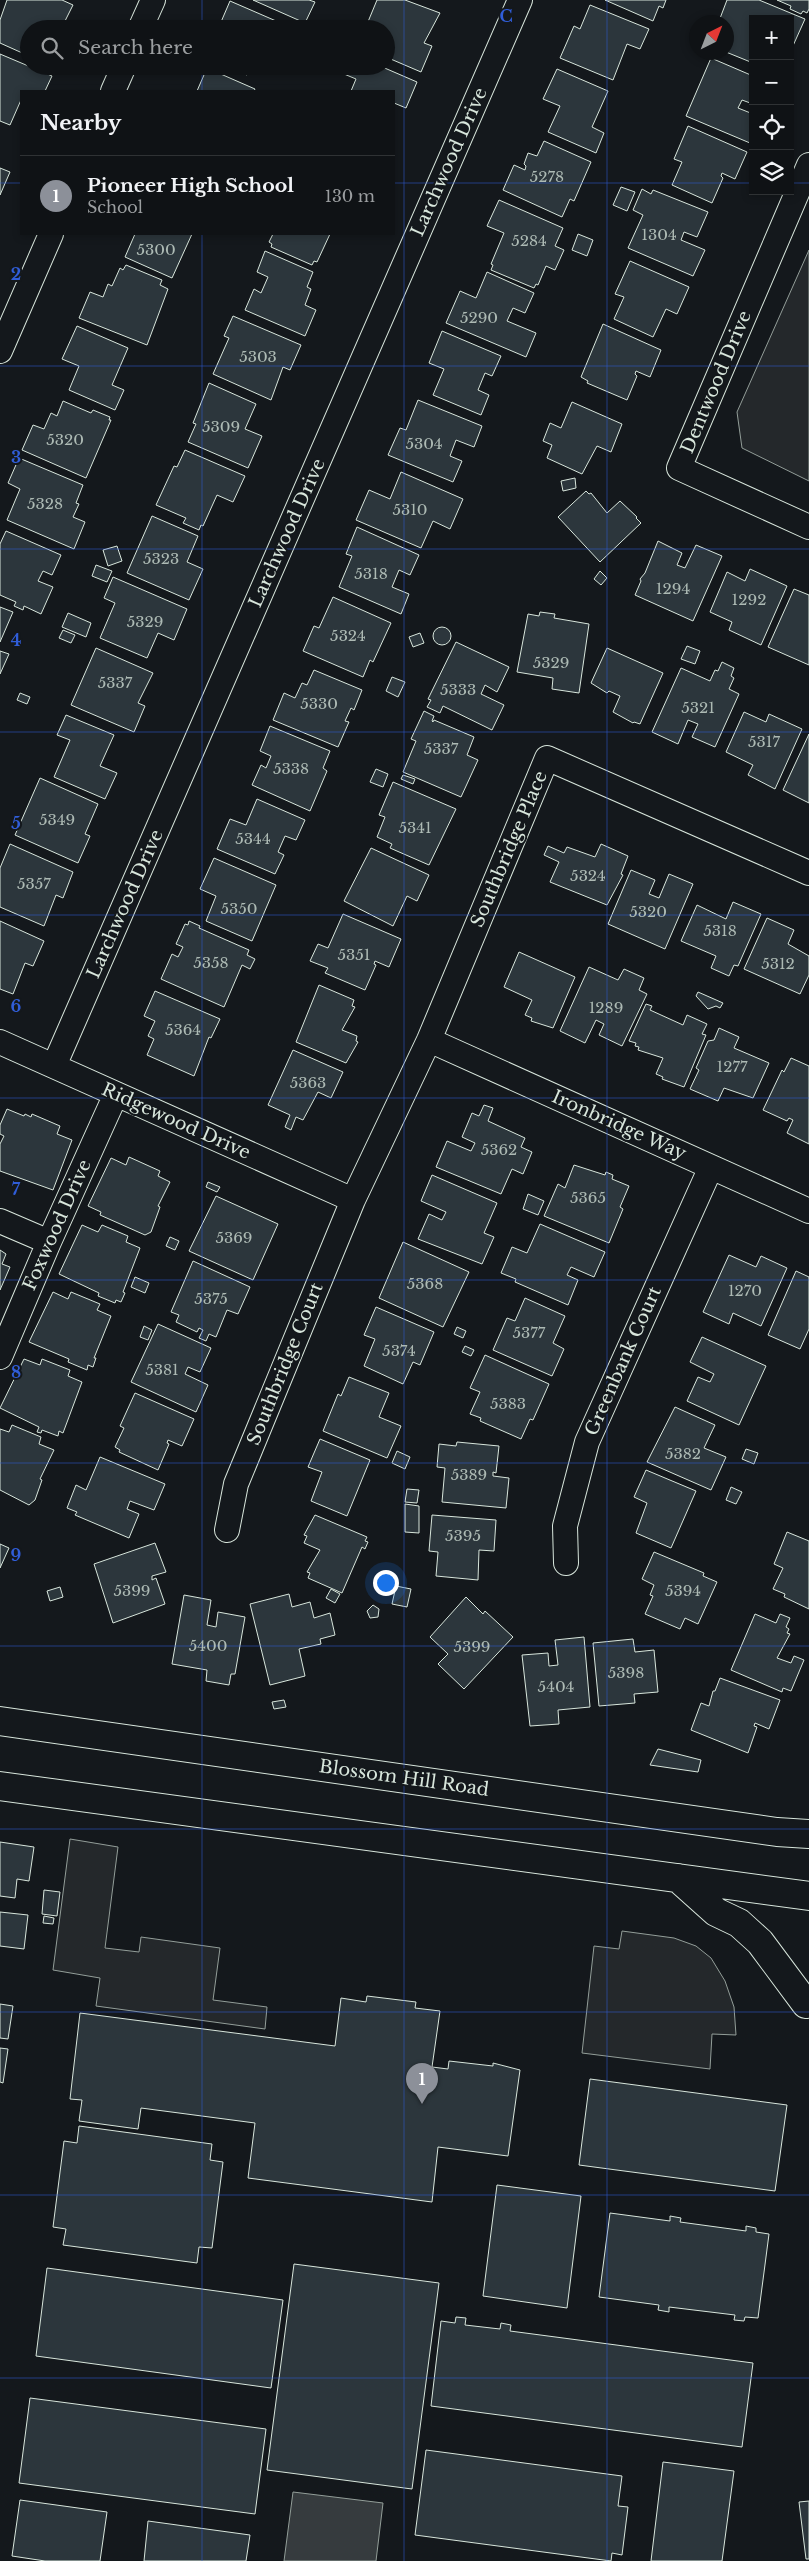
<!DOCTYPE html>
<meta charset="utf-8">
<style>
:root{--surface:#0f1215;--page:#1d2022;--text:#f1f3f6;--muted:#9b9ea0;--line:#2f3234;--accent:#8c9099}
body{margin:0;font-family:"Libre Baskerville",serif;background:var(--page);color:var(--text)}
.controls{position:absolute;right:15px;top:15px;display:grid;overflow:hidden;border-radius:0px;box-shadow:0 2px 8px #0003}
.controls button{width:45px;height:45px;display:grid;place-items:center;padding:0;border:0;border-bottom:1px solid var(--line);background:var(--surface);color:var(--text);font:25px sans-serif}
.compass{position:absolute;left:689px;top:15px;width:45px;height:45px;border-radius:50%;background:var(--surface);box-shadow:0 2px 8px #0003;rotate:42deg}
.you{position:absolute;left:385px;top:1582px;width:18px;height:18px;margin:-12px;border:4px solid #fff;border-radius:50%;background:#1a73e8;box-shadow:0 0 0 8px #1a73e833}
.badge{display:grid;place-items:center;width:32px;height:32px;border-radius:50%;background:var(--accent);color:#fff;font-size:16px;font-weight:700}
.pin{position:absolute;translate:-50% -41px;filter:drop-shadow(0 1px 2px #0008)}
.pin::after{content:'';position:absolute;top:26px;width:18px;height:15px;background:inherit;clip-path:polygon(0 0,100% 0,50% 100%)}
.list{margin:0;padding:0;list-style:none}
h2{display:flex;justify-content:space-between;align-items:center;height:65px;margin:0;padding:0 20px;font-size:21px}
h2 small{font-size:16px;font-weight:400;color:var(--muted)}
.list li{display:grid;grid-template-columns:32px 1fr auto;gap:15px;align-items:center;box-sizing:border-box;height:80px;padding:0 20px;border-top:1px solid var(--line)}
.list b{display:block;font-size:19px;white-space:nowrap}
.list p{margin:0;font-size:16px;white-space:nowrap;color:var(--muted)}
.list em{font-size:16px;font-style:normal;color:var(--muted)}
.icon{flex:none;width:28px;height:28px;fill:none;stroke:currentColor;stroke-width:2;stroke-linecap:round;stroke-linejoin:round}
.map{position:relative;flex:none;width:809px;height:2561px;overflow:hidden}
.search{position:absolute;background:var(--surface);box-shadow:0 2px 8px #0003;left:20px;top:20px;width:375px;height:55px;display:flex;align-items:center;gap:12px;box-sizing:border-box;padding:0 18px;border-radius:28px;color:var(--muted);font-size:19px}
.panel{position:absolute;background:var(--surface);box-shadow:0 2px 8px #0003;left:20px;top:90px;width:375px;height:145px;border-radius:0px}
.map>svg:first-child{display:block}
</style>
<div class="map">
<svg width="809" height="2561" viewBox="0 0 809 2561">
<rect width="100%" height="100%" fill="#14181c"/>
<path fill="#24282b" stroke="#939e99" d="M809,250V481L742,448L737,412Z
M70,1839L118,1847L105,1948L139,1952L141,1937L220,1948L213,2000L267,2007L265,2029L96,2006L100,1978L53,1970Z
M622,1931L674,1938L696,1946L711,1958L725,1981L734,2007L736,2035L712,2034L710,2069L582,2053L594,1946L619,1949Z"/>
<path fill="#363b3e" stroke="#939e99" d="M293,2492L383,2503L376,2561H284Z"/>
<path fill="#2c363c" stroke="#d8e6dc" d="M7,0H62L73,5L61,29H29V56L0,43V20Z
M253,0H309L315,2L305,23Z
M377,0H405L440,13L424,43L432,46L421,72L386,57V29H365Z
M605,0H666L663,8L659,6L653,21Z
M727,0H759L805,19L792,48L790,47V19H753V63L726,52V22H716L719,21Z
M777,0H809V9L807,13L803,11L801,14L790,9L791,6Z
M230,1L283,24L281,29H218Z
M590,5L649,29L640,49L627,44L613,80L560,58L574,26L580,29Z
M0,54L52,76L45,91H21V100L10,125L0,121Z
M711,58L753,76V104L742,100L738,108L753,114V138L750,143L686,116Z
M226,66H251L247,75Z
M348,66H380L417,82L406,108L394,103V91H351L356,79L344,74Z
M207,68L255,89L254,91H197Z
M557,69L608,91L592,127L604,133L596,153L548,132L560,106L543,99Z
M688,126L747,152L735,179L722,173L721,176L723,178L712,203L672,185L682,162L674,159Z
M544,141L591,162L574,201L570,199L562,217L503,190L514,165L525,170L526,166L524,164L528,153L537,156Z
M0,168L10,172L0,195Z
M621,187L635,192L627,211L613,205Z
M642,189L651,194L653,190L708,212L697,237L684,232L681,240L705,250L693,276L628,248L643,215L633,210Z
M499,200L563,228L555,246L564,250L555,270L546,266L538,285L536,284L534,288L491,270L493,265L491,264L504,233L487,226Z
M135,234H192L172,278L125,257Z
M273,234H330L317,262L314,261L312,265L271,247L272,244L269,242Z
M578,234L593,240L587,256L572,250Z
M265,251L313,272L307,287L311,289L305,305L316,310L305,336L245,310L254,289L261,293L268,277L257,272Z
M630,261L689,287L677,314L666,309L653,337L614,319L624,297L615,294Z
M126,265L162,280L160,285L168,289L147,345L79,318L90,292L103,297L108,284L112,286L120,268L123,270Z
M487,272L534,293L525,313L513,308L507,321L536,333L526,357L446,323L460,291L476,298Z
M233,316L301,345L290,370L283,367L271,400L213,374L229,338L224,336Z
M603,324L661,350L650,377L636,371L635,374L637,376L627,400L587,383L588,381L581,377Z
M77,326L128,348L112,385L124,390L115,410L69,390L79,366L62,359Z
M442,331L501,356L492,376L485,373L478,390L489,395L481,415L433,395L444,369L429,363Z
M209,383L256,404L245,429L262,436L248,468L188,442L196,424L193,423Z
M418,400L482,426L474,447L456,440L450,456L462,461L453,482L388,455L400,428L406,430Z
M63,401L91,413L93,410L110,417L109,420H111L86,478L22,450L33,425L44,429L51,413L57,416Z
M572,402L622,424L611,452L597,446L582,474L547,458L552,445L543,441L550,423L561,428Z
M185,450L245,476L233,502L217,495L203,526L201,525L199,530L183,523L186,518L156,505L174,466L177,467Z
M19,458L83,485L76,503L79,504L73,517L85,522L74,549L7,520L20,489L8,483Z
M401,472L463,499L450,529L433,521L421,548L356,520L369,490L390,499Z
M575,478L576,488L563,491L561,481Z
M586,491L589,494L591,493L607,513L620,501L637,517L636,518L641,523L600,562L558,517Z
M152,516L198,536L187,562L203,569L189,600L127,573Z
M357,527L419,555L410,575L399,570L392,587L409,594L401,614L339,587L352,556L346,554Z
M6,531L61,555L52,575L43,571L38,581L53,587L41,614L24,606L23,610L14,606L16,602L0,595V544Z
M658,541L682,553L677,565L685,568L696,545L722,556L693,621L635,595L641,581L640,579L645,573Z
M117,546L122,561L108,566L103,550Z
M96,565L112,571L107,582L92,576Z
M750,569L787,586L761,645L729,630L732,622L710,612L727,572L745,581Z
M600,571L607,578L601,585L594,579Z
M113,577L187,609L174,640L158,633L147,658L100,638L115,603L104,598Z
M794,589L809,595V665L768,647Z
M333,597L391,623L373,662L370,660L363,677L303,651L314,626L319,628Z
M0,607L13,612L0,642Z
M540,612L555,614L554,618L589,624L579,693L552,689L553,678L517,672L528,614L539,616Z
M68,613L91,623L86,637L62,627Z
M433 636a9 9 0 1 1 18 0a9 9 0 1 1-18 0Z
M63,630L75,635L71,643L59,638Z
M420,633L424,643L413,647L409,637Z
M456,642L509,667L497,692L485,685L481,694L504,705L492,730L443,706L440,713L427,707L431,700L428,699Z
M687,646L700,651L695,664L681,659Z
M96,648L153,673L138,703L145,706L134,732L71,705Z
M607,648L663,673L640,724L634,722L633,723L613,712L620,696L609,691L607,693L591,683Z
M0,651L9,654L0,674Z
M722,662L734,668L731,676L734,678L729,689L739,694L715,747L692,737L698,724L688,720L678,744L652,732L681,668L710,681L715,670L718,671Z
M314,670L362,690L354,710L351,708L345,721L349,722L338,747L273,720L284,693L295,698L302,683L307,685Z
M392,677L405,682L398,697L386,691Z
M20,693L30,697L27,704L17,700Z
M424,711L434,716L432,721L433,722L434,720L474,737L467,755L478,760L461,797L403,772L416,741L411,739Z
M744,712L766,722L769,714L802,729L775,789L748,775L753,765L726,752Z
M66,715L114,735L100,766L117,773L105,799L54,777L70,740L57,735Z
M270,726L330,751L323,768L327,771L310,811L252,785L261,765L266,768L271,756L260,751Z
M809,734V803L783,790Z
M376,769L388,774L383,787L370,782Z
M403,775L415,779L413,784L401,779Z
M40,778L98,804L85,834L90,836L78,863L15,835Z
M393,782L456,809L429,865L390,848L392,844L377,837L385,817L379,815Z
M257,799L305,820L296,840L285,836L278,852L284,855L275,874L217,849L230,819L246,825Z
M10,844L73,872L63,898L56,895L44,926L0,907V868Z
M601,844L628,856L621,874L623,875L607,905L550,882L559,862L544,855L548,846L564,853L567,847L595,857Z
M371,848L429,875L417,901L407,896L393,926L344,901Z
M214,858L276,885L252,941L206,921L216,896L200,889Z
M631,870L655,880L649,894L659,898L669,874L693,884L665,949L608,924Z
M733,902L761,914L738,966L734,965L729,976L711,968L716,956L681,941L697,905L726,919Z
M343,914L401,939L389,967L375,961L374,964L376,965L365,990L325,973L328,968L310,961L318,944L328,948Z
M767,918L794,930L788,944L809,956V975L800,994L744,969Z
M0,921L44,941L33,966L25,963L13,994L0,989Z
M189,921L200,926L199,928L249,950L247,955L255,959L250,969L242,965L224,1007L161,979L172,954L178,957L183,947L176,944L185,924L188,925Z
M519,952L575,977L553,1028L531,1021L532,1018L525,1015L532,1000L504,987Z
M589,967L618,980L624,969L644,978L639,990L647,994L622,1046L599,1035L604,1024L596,1020L585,1043L560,1031Z
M319,985L354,1000L352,1006L355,1007L342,1030L357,1036L356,1041L358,1042L346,1063L296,1042Z
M155,991L220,1019L211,1038L209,1037L194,1076L147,1055L154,1039L148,1036L155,1021L144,1016Z
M698,992L723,1003L720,1008L716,1006L708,1009L696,996Z
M646,1004L652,1006L650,1010L683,1025L687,1015L707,1024L702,1034L706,1035L684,1087L662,1079L663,1077L656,1074L663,1058L638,1050L639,1047L635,1046L636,1043L629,1041Z
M719,1028L739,1037L734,1048L769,1063L753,1098L724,1088L718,1101L690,1089L699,1070L696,1068L708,1041L714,1040Z
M293,1050L343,1072L331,1098L318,1092L303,1120L296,1117L291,1130L285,1127L290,1115L268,1105Z
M791,1058L809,1066V1144L787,1133L793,1120L789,1118L787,1121L763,1110L782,1070L784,1072Z
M484,1105L493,1108L488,1121L525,1138L521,1147L532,1152L523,1174L512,1169L501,1194L436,1167L447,1141L471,1151L475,1143L462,1137L472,1113L479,1116Z
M7,1109L24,1116L25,1114L31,1117L32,1114L60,1126L57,1134L72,1140L53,1190L0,1171V1144L4,1136L0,1134V1125Z
M129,1157L160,1171L158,1176L170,1182L158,1206L160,1207L151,1232L145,1235L100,1215L101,1212L88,1206L111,1158L126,1165Z
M574,1165L605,1175L606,1172L613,1175L612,1179L629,1186L620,1207L623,1209L609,1243L544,1216L558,1184L565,1188Z
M432,1175L497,1203L484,1233L494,1237L482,1264L418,1239L429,1214L442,1220L446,1212L421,1201Z
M208,1182L220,1187L217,1192L206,1187Z
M528,1194L544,1201L538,1215L523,1209Z
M216,1196L278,1224L253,1280L189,1251Z
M540,1224L605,1252L594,1277L571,1267L567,1275L578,1280L568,1305L515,1282L516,1279L501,1273L512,1247L527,1253Z
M82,1225L98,1232L102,1225L128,1236L126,1242L140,1248L123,1292L125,1293L121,1302L116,1300L115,1303L98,1296L99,1293L59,1274Z
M170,1237L179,1241L175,1250L166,1246Z
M403,1242L469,1272L443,1327L379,1298Z
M0,1250L6,1254L2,1264L10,1267L0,1290Z
M729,1255L756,1267L761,1256L787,1268L761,1326L733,1313L729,1324L703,1312Z
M193,1261L250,1287L238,1314L227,1310L216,1337L209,1334L206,1341L199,1338L203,1330L199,1328L197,1332L176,1322L179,1315L171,1312Z
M796,1271L809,1277V1329L800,1349L768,1335Z
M135,1277L149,1283L145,1293L131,1287Z
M53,1292L68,1299L71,1292L100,1304L97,1310L111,1316L94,1358H96L93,1367L88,1365L87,1370L68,1362L69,1359L29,1342Z
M525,1298L565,1316L553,1343L564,1349L552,1376L493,1350L507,1318L515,1321Z
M376,1307L434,1332L420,1365L413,1362L403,1384L364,1366L375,1339L364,1335Z
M158,1324L211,1348L200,1372L188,1367L185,1374L208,1385L196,1412L131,1382Z
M144,1326L152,1330L148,1340L140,1337Z
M457,1327L466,1331L463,1338L454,1334Z
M702,1337L766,1366L739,1425L687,1401L698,1377L710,1382L714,1374L690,1362Z
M465,1346L474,1350L471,1356L462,1352Z
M485,1355L549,1384L533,1420L530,1419L521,1439L480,1421L481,1418L470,1414L480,1392L470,1388Z
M24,1359L40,1365L42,1359L70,1370L68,1376L82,1382L63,1433L59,1431L58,1436L42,1430L41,1433L37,1432L39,1427L0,1408Z
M349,1377L389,1393L379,1417L401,1426L387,1458L323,1431L338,1394L341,1396Z
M135,1393L194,1419L182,1446L168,1440L167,1443L169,1444L158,1470L119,1452L120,1450L115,1447L124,1428L120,1426Z
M675,1407L715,1425L704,1448L726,1457L711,1490L647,1462Z
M12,1425L41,1437L39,1444L54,1450L40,1479L42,1480L35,1500L29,1505L0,1490V1429L9,1432Z
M320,1439L370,1460L347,1516L311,1501L322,1472L308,1467Z
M457,1442L499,1446L496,1473L493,1472V1476L509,1478L506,1508L442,1502L445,1468L437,1467L439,1444L456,1446Z
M746,1449L758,1453L754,1464L742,1459Z
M397,1451L410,1457L405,1469L392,1463Z
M100,1457L165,1484L154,1510L130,1501L127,1509L139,1514L129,1538L75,1515L77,1512L67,1508L76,1485L86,1490Z
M646,1470L696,1491L671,1548L636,1533L647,1503L634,1497Z
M731,1487L742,1492L736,1504L726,1500Z
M407,1489L419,1490L417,1503L405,1502Z
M405,1504L419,1506V1533L405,1532Z
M315,1515L367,1537L365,1541L368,1542L365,1549L362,1547L342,1593L308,1578L310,1573L307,1572L320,1550L304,1543L307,1536L304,1535Z
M432,1515L496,1520L494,1551L479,1550L478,1580L436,1576L438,1552L429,1551Z
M787,1532L809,1541V1609L784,1597L785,1594L773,1589L783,1568L774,1564Z
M155,1543L166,1572L152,1576V1580L156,1578L165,1604L113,1623L94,1564Z
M0,1544L9,1548L0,1568Z
M654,1552L704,1573L703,1576L717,1582L698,1624L685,1618L680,1629L645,1614L653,1596L650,1595L654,1585L642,1579Z
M396,1586L411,1589L407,1607L392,1604Z
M60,1587L63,1597L50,1601L47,1591Z
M331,1589L340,1594L335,1603L326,1598Z
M289,1594L292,1607L310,1602L314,1618L330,1613L335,1635L320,1639L321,1644L299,1649L305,1676L270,1685L250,1604Z
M184,1595L211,1600L207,1625L216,1627L218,1612L245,1617L235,1674H231L229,1685L206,1681L207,1670L172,1664Z
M466,1597L483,1614L485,1611L513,1637L464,1689L438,1664L448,1654L430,1637Z
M373,1605L379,1609L378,1617L370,1618L367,1611Z
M755,1614L776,1623L780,1614L790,1618L786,1627L789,1629L787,1633L790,1634L777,1658L791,1663L794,1656L804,1660L791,1691L783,1688L782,1692L731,1670Z
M584,1637L590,1707L558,1710L559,1724L530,1726L522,1655L548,1653L549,1666L558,1665L555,1640Z
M633,1639L635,1652L654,1650L658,1692L634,1694L635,1703L599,1706L593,1643Z
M720,1678L780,1700L769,1729L755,1723L754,1726L757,1727L748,1753L691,1730L701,1703L709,1706L713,1691H715Z
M284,1700L286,1707L274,1709L272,1702Z
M658,1749L701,1760L698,1772L650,1765Z
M0,1842L34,1847L29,1881L17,1879L15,1898L0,1896Z
M44,1890L60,1892L57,1916L42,1914Z
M0,1912L28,1915L24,1949L0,1946Z
M44,1916L54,1918L53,1924L43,1923Z
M367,1996L416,2002L415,2008L440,2011L432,2067L448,2069L449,2061L493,2066V2063L520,2070L508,2156L438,2147L432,2202L248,2178L255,2123L141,2108L138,2129L79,2121L82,2100L70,2099L80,2013L335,2046L341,1998L366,2002Z
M0,2004L13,2006L8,2039L0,2038Z
M0,2048L8,2049L3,2083L0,2082Z
M590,2079L787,2105L775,2191L579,2165Z
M79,2126L212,2144L210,2160L223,2162L212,2248L199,2247L197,2263L63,2245L66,2229L53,2227L64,2141L77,2143Z
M497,2185L581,2196L567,2308L483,2296Z
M610,2213L670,2221V2216L681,2218L680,2222L746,2231V2226L756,2228V2232L769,2234L758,2318L745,2317L744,2321L734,2320L735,2315L669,2307V2312L658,2310L659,2305L599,2297Z
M294,2264L439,2283L412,2489L267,2470Z
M47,2268L283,2300L271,2388L36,2356Z
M456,2317L466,2318L465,2325L500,2329L501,2323L511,2325L510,2331L753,2363L742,2447L431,2406L441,2321L455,2323Z
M30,2398L266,2429L255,2514L19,2483Z
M426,2450L622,2476L618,2506L628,2507L622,2555L612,2553L611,2561L415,2535Z
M663,2462L734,2471L722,2561H651Z
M20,2500L107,2512L100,2561H45L12,2556Z
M809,2501V2559H806L799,2502Z
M148,2521L250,2535L246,2561H144Z"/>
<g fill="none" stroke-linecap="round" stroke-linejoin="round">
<defs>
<path id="minor" d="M140,29L153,0
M113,91L124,66
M809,165L679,468L809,527
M0,351L51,234
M429,1040L809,1211
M0,1042L353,1200
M54,1066L520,0
M0,1221L49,1242
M0,1357L49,1242L116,1094
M227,1530L236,1484L353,1200L429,1040L547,758L809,873
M566,1563L565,1526L587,1442L711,1167"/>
<path id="secondary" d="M0,1721L777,1832L809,1834
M0,1786L809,1896
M678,1878L716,1912L739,1923L760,1942L806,2004"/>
</defs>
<use href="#minor" stroke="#d8e6dc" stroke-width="26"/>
<use href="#secondary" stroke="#d8e6dc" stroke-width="30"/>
<use href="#minor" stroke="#14181c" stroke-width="24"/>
<use href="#secondary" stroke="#14181c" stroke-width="28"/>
</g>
<path fill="none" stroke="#305dd8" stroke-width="1" stroke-opacity="0.55" d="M202,0V29M404,0V2561M607,0V2561M202,66V91M0,183H21M394,183H753M790,183H809M202,234V2561M0,366H809M0,549H809M0,732H809M0,915H809M0,1098H809M0,1280H809M0,1463H809M0,1646H809M0,1829H809M0,2012H809M0,2195H809M0,2378H809"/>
<g text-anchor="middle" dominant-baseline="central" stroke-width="4" stroke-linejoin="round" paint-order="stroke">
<g font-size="15" fill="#adbab4">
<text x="547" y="176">5278</text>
<text x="659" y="234">1304</text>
<text x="529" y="240">5284</text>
<text x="156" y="249">5300</text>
<text x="479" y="317">5290</text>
<text x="258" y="356">5303</text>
<text x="221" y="426">5309</text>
<text x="65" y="439">5320</text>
<text x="424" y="443">5304</text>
<text x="45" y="503">5328</text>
<text x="410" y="509">5310</text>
<text x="161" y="558">5323</text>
<text x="371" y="573">5318</text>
<text x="673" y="588">1294</text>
<text x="749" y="599">1292</text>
<text x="145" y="621">5329</text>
<text x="348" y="635">5324</text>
<text x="551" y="662">5329</text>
<text x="115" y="682">5337</text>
<text x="458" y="689">5333</text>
<text x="319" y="703">5330</text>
<text x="698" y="707">5321</text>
<text x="764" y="741">5317</text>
<text x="441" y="748">5337</text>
<text x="291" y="768">5338</text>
<text x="57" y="819">5349</text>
<text x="415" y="827">5341</text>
<text x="253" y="838">5344</text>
<text x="588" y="875">5324</text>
<text x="34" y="883">5357</text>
<text x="239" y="908">5350</text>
<text x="648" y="911">5320</text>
<text x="720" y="930">5318</text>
<text x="354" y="954">5351</text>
<text x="211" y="962">5358</text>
<text x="778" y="963">5312</text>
<text x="606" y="1007">1289</text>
<text x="183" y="1029">5364</text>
<text x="732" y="1066">1277</text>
<text x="308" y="1082">5363</text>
<text x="499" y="1149">5362</text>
<text x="588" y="1197">5365</text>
<text x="234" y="1237">5369</text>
<text x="425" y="1283">5368</text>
<text x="745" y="1290">1270</text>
<text x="211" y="1298">5375</text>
<text x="529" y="1332">5377</text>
<text x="399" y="1350">5374</text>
<text x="162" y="1369">5381</text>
<text x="508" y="1403">5383</text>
<text x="683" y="1453">5382</text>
<text x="469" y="1474">5389</text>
<text x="463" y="1535">5395</text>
<text x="132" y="1590">5399</text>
<text x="683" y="1590">5394</text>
<text x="208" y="1645">5400</text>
<text x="472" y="1646">5399</text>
<text x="626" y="1672">5398</text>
<text x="556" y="1686">5404</text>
</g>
<g font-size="18" fill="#d8e6dc" stroke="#14181c">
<text transform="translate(449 162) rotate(-66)">Larchwood Drive</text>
<text transform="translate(716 382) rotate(-67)">Dentwood Drive</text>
<text transform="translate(287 533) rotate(-66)">Larchwood Drive</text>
<text transform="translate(509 849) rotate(-67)">Southbridge Place</text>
<text transform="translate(125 904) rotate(-66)">Larchwood Drive</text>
<text transform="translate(176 1121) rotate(24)">Ridgewood Drive</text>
<text transform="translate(619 1125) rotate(24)">Ironbridge Way</text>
<text transform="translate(57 1225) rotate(-66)">Foxwood Drive</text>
<text transform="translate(623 1361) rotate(-66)">Greenbank Court</text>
<text transform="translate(285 1364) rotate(-68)">Southbridge Court</text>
<text transform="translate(404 1778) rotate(8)">Blossom Hill Road</text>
</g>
</g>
<g font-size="16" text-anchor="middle" font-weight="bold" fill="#305dd8" stroke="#14181c" stroke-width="4" stroke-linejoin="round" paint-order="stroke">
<text x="506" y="22">C</text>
<text x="16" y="280">2</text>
<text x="16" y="463">3</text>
<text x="16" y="646">4</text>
<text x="16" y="829">5</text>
<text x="16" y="1012">6</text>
<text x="16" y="1195">7</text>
<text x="16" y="1378">8</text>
<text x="16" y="1561">9</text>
</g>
</svg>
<div class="controls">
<button>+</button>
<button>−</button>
<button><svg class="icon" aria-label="locate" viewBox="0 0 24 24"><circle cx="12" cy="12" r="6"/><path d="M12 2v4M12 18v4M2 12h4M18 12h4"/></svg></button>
<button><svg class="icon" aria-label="layers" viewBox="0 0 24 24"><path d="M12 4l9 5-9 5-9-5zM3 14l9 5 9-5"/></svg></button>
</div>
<svg class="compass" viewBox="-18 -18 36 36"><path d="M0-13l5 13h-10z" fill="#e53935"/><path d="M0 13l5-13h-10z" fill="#9b9ea0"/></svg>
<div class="you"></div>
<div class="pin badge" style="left:422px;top:2104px">1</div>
<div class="search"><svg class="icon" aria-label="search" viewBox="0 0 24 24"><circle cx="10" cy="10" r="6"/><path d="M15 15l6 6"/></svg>Search here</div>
<section class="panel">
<h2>Nearby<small></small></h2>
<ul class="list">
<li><span class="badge">1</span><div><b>Pioneer High School</b><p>School</p></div><em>130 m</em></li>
</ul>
</section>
</div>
